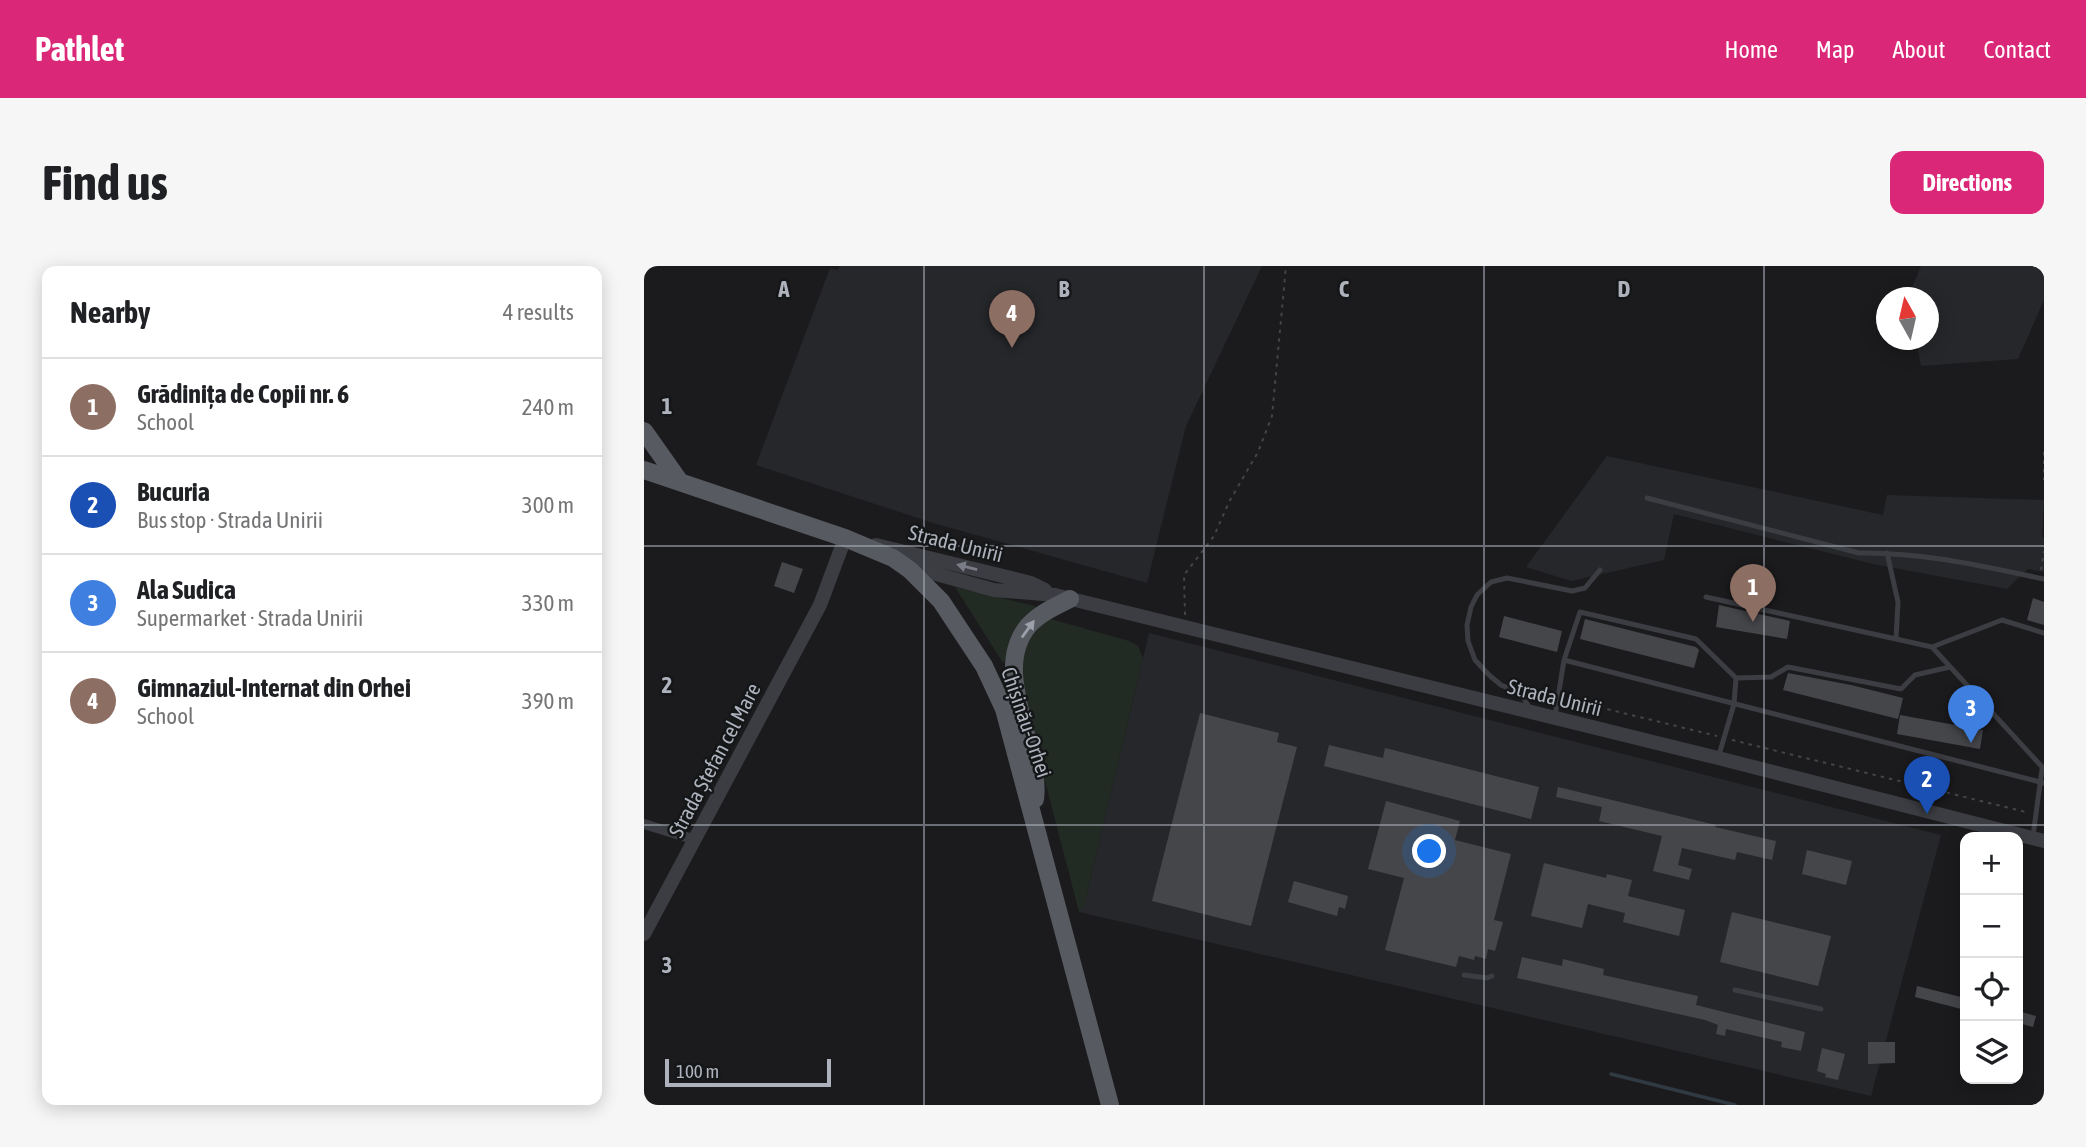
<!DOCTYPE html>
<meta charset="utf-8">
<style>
:root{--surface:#fff;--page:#f6f6f6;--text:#202124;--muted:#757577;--line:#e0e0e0;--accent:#db2777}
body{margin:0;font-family:"Asap Condensed",sans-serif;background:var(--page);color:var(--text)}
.controls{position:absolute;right:21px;bottom:21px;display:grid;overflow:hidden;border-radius:14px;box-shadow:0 4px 18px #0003}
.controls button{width:63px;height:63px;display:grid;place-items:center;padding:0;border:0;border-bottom:2px solid var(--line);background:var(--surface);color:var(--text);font:35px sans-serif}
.compass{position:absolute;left:1232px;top:21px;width:63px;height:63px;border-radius:50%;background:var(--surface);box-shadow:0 4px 18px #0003;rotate:352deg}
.scale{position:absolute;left:21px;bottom:18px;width:166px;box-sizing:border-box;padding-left:7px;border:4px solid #adb2bc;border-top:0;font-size:19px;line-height:24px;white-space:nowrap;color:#adb2bc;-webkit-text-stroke:5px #151618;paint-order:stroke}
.you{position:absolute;left:786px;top:586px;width:24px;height:24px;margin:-18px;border:5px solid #fff;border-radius:50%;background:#1a73e8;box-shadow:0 0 0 10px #1a73e833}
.badge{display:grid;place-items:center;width:46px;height:46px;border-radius:50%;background:var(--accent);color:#fff;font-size:23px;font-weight:700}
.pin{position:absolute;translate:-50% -58px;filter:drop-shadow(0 2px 4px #0008)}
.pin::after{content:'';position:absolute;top:37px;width:24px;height:21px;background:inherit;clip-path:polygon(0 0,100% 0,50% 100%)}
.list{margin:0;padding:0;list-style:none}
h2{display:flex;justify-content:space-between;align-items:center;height:91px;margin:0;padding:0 28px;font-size:30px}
h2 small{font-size:23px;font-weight:400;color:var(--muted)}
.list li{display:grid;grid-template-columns:46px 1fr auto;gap:21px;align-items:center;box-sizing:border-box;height:98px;padding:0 28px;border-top:2px solid var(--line)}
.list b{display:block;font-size:26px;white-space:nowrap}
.list p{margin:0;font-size:23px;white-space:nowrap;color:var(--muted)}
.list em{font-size:23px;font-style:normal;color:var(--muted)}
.icon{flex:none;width:38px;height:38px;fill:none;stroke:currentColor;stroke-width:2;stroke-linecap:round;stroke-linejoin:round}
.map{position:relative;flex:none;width:1400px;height:839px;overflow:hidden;border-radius:14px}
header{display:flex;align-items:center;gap:42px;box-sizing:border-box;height:98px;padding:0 35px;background:var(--accent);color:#fff}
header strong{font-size:33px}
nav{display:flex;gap:38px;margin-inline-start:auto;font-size:24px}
.intro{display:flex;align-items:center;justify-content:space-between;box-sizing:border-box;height:168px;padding:0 42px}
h1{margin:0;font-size:49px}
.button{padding:18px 32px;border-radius:14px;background:var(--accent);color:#fff;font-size:24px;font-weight:700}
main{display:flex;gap:42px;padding:0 42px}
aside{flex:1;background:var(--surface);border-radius:14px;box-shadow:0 4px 18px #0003}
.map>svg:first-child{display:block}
</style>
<header>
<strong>Pathlet</strong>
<nav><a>Home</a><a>Map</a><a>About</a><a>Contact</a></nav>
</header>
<div class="intro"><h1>Find us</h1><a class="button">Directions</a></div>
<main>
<aside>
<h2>Nearby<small>4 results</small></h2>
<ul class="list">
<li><span class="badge" style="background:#8d6e63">1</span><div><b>Grădinița de Copii nr. 6</b><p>School</p></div><em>240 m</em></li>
<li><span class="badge" style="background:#1a4fb4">2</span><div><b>Bucuria</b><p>Bus stop · Strada Unirii</p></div><em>300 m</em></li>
<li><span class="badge" style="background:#3f7fe0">3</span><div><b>Ala Sudica</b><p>Supermarket · Strada Unirii</p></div><em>330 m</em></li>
<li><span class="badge" style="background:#8d6e63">4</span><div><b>Gimnaziul-Internat din Orhei</b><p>School</p></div><em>390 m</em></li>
</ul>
</aside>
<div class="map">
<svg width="1400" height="839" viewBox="0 0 1400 839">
<rect width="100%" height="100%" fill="#1b1b1d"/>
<path fill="#26272a" d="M196,0H618L542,160L503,317L289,257L112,199L186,2L193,4Z
M1277,0H1400V34L1374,93L1277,100L1272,74H1284V32L1264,31Z
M963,190L1239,249L1243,229L1400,234L1398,271H1400V306L1384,303L1363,323L1229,298L1030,248L1020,294L927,315L882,301Z
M505,367L1297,569L1227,830L435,646L440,640Z"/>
<path fill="#222b23" d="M311,321L391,340V344L367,375L361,395L359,397Z
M403,352L485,375L494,380L499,392L440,640L435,646L376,419L378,388L384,368Z"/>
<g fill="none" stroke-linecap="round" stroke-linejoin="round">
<path stroke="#303a42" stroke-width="3.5" d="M967,808L1091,839"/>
</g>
<path fill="#45464a" d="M138,296L159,303L150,327L130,320Z
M1389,332L1400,336V359L1383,354Z
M1075,339L1146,355L1143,373L1072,361Z
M860,350L918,365L913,386L855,371Z
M941,353L1052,381L1055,384L1050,402L936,373Z
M1144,407L1207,419L1259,432L1254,453L1139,424Z
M556,447L635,467L633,476L653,481L607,660L508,635Z
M1256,449L1339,464L1336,483L1253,468Z
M685,479L739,492L741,482L895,521L887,553L680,500Z
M914,521L1072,559L1071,561L1132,575L1128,594L1093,586L1091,594L1038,582L1034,599L1048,603L1045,614L1009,605L1018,570L955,555L958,541L912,531Z
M742,535L816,555L811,574L867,588L850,654L859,656L851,685L844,683L842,693L831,690L830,694L815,690L812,701L741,684L760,612L724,603Z
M1163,584L1208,595L1202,619L1158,608Z
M900,597L962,612L963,608L988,614L984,630L1041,644L1035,670L979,656L981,647L944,638L938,662L887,650Z
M650,615L704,630L701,643L695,641L693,650L644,636Z
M1088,646L1187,670L1174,720L1076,696Z
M878,691L918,700L919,693L960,703L959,709L1054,730L1052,739L1161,766L1157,785L1137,781L1138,776L1082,763L1081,770L1072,768L1074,759L1061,754L873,712Z
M1273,720L1321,732V744L1271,731Z
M1374,745L1392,750L1389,761L1374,757Z
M1224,776H1251V797L1224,798Z
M1178,782L1201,788L1194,814L1181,811L1182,808L1173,805Z"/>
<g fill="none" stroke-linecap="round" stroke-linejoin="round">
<path stroke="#414449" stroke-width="2" stroke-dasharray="3.5 5" stroke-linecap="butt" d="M1400,186V214
M1397,304L1400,285
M541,349L540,309L570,270L585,236L614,186L628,150L642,0
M922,433L1073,470
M1088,474L1382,546"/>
<path stroke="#3b3d42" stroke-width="5" d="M1003,232L1215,287C1278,286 1338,300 1400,313
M1243,287L1254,336L1252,373
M1062,331L1288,381L1400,503
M1288,381L1358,354L1400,367
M920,394L1400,517
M887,444L877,428L857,419L845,409L831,394L824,375L823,359L827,341L833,329L847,316L863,312L928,325L941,322L956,304
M911,450L920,394L936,346L1052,373L1092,412L1127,411L1144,401L1257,423L1271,409L1306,401
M1075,489L1090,438L1092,412
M1389,570L1398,503
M820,709L843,712L848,710
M1091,724L1177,743"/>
<path stroke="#3b3d42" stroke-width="10" d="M0,558L52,574"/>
<path stroke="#3b3d42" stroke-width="14" d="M232,279L387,317L401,324
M263,300L350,324L411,329L1074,492L1400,575
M0,668L176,339L201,272L209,274"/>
<path stroke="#575a61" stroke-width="18" d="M0,165L36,216
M0,204L201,272L249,292L266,304L297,335L340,400L360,443L466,839
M391,533C398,480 345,405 385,359C396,347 412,340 426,333"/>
</g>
<defs><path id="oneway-solid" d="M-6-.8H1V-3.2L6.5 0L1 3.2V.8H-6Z" transform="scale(1.75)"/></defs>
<use fill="#7a7d85" href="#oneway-solid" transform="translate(323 301) rotate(-166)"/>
<use fill="#9ca0aa" href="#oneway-solid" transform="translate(384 363) rotate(-54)"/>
<path fill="none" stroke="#adb2bc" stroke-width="2" stroke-opacity="0.55" d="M280,0V839M560,0V839M840,0V839M1120,0V839M0,280H1400M0,559H1400"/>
<g text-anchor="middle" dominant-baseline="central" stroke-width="5" stroke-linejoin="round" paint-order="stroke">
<g font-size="21" fill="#adb2bc" stroke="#151618">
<text transform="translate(312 277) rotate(14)">Strada Unirii</text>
<text transform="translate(911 431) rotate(14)">Strada Unirii</text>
<text transform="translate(383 456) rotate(71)">Chișinău-Orhei</text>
<text transform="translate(70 494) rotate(-62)">Strada Ștefan cel Mare</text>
</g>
</g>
<g font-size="23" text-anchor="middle" font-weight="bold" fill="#adb2bc" stroke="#151618" stroke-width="5" stroke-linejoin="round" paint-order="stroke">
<text x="140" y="31">A</text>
<text x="420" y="31">B</text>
<text x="700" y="31">C</text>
<text x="980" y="31">D</text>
<text x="23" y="148">1</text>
<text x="23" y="427">2</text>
<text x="23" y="707">3</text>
</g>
</svg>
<div class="controls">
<button>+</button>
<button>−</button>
<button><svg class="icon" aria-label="locate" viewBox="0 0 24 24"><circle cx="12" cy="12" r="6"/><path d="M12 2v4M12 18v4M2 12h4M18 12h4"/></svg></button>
<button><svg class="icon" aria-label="layers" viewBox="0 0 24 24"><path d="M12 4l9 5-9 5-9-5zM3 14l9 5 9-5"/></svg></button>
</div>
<svg class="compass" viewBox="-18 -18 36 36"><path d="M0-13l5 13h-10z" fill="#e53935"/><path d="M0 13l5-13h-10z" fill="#757577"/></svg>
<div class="scale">100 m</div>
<div class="you"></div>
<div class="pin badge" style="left:1109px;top:356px;background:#8d6e63">1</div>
<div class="pin badge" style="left:1283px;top:548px;background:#1a4fb4">2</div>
<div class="pin badge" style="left:1327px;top:477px;background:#3f7fe0">3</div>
<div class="pin badge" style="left:368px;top:82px;background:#8d6e63">4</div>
</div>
</main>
